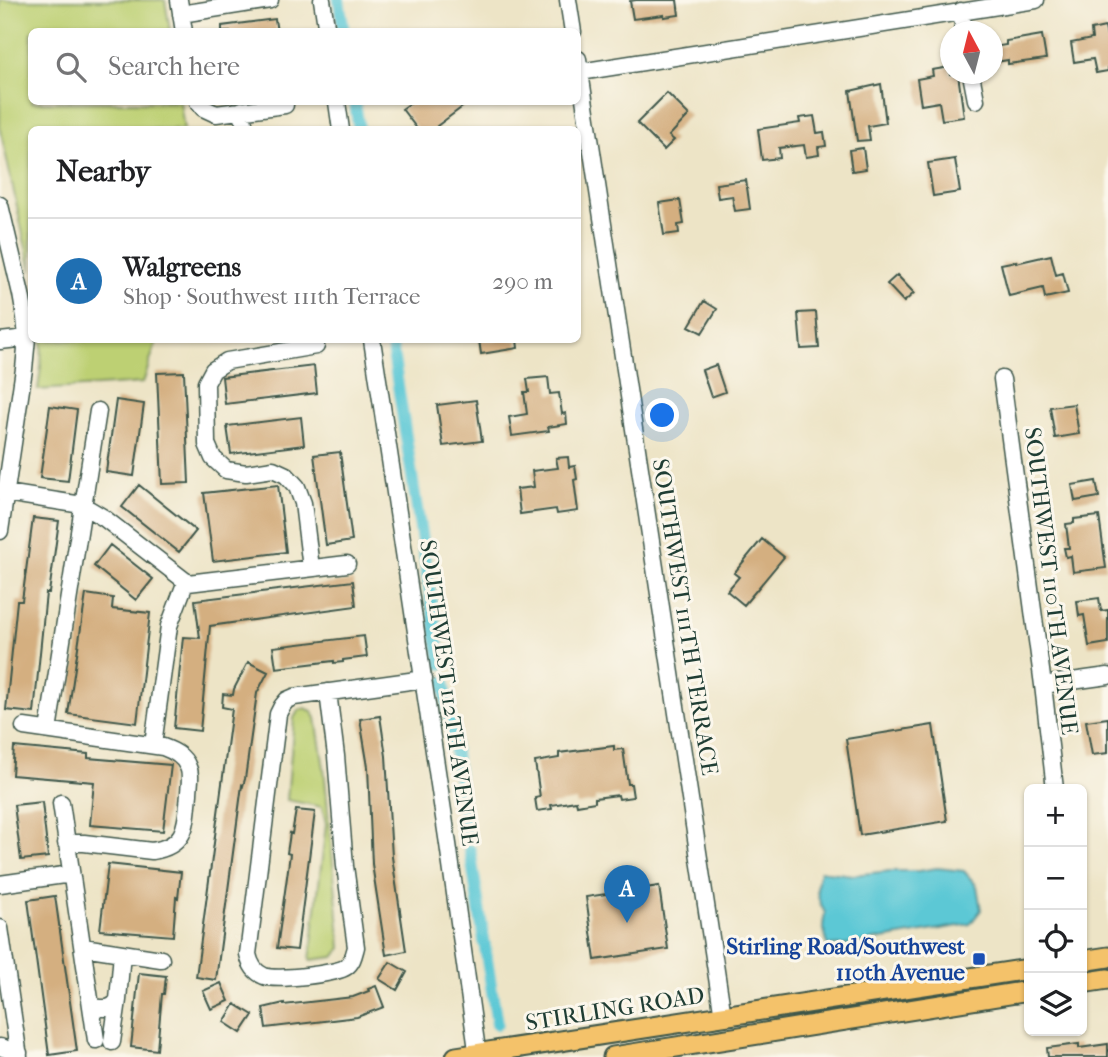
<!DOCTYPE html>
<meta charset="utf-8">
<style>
:root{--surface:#fff;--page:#f6f6f6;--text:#202124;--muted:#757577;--line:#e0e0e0;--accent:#1f6fb2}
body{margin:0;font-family:"IM FELL French Canon",serif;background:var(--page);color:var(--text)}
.controls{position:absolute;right:21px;bottom:21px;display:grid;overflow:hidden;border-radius:10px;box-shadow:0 2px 5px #0004}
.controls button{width:63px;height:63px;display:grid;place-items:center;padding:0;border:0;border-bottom:2px solid var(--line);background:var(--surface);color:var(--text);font:35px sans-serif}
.compass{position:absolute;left:940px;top:21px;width:63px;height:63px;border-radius:50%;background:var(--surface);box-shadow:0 2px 5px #0004;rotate:353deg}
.you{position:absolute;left:663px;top:416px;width:24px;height:24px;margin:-18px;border:5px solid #fff;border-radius:50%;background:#1a73e8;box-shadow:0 0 0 10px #1a73e833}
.badge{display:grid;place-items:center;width:46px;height:46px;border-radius:50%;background:var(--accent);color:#fff;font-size:23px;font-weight:700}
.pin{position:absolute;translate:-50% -58px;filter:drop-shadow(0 2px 4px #0008)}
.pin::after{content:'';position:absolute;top:37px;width:24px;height:21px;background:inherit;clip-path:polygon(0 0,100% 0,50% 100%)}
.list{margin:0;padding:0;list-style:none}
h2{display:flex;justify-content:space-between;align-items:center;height:91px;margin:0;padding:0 28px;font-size:30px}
h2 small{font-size:23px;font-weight:400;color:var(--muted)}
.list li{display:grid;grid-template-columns:46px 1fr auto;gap:21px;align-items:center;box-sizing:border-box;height:126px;padding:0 28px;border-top:2px solid var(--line)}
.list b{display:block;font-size:26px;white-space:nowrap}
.list p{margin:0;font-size:23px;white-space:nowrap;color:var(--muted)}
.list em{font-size:23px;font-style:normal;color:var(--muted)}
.icon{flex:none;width:38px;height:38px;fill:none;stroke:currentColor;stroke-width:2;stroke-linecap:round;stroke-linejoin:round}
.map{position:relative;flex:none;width:1108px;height:1057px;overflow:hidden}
.search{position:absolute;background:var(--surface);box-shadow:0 2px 5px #0004;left:28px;top:28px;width:553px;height:77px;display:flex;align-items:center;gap:18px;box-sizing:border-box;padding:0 24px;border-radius:10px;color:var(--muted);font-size:26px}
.panel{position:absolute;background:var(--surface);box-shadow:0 2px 5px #0004;left:28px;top:126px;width:553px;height:217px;border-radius:10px}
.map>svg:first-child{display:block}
</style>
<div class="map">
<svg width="1108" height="1057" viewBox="0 0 1108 1057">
<rect width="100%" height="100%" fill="#fbf7ec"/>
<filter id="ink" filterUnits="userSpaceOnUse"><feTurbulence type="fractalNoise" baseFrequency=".0143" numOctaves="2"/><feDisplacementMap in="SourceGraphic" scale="14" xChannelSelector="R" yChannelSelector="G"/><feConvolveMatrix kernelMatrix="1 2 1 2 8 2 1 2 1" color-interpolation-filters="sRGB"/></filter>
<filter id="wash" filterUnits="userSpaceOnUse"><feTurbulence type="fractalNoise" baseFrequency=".00686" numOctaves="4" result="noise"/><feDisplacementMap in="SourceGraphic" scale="28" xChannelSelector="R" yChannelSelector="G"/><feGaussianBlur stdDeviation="1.57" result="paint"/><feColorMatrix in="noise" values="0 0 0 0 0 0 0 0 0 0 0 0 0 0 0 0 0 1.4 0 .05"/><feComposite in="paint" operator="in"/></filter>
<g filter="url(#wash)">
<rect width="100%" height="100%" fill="#ede4c6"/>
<path fill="#bdd073" stroke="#6e8654" stroke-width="2" d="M0,0H165L170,31L32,32V102H180L184,129L32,130L31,271L0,128Z
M42,340H157L143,383L38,390L41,367Z
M305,708L312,711L316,718L324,768L341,948L334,957L310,960L326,824L322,807L287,800L294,718L298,711Z"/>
<path fill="#5cc8d5" stroke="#3e8284" stroke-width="2" d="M937,868L964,871L977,886L981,910L970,924L846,945L828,946L823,925L825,913C816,896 815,889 820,871L853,875L890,871H918Z"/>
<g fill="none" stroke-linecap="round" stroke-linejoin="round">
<path stroke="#5cc8d5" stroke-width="12" d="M339,0L344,32
M355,102L359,130
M391,340L441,664
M444,682L467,832
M470,850L497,1024"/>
</g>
<g id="blocks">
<path fill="#d4af80" d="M636,0H677L679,15L664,17V15L633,19L630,1Z
M275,19L277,32H222V26Z
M1105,27L1108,42V71L1096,73L1093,59L1074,62L1071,43L1092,39L1091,30Z
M1042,35L1046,59L1008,64V60L996,62L993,47L1006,45V41Z
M950,67V74H958L964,117L942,120L939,102L921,105L917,79L933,76L932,70Z
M881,84L886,123L868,126L870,140L857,141L850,91Z
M667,93L689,115L669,136L674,140L664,150L637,123Z
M412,102H469L437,126L439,130H418L402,109Z
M814,116L817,133L824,132L826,146L818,147L819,155L806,157L804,145L779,148L780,158L762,160L758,129L800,123L799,118Z
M863,148L866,169L852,171L849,150Z
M955,159L960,192L933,196L928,163Z
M746,180L750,209L735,211L732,196L718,198L716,184Z
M680,200L684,224L678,225L679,233L664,235L659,203Z
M1051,255L1056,275L1063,273L1068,293L1045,298L1043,288L1009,296L1001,264L1016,261V263Z
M897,275L914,293L904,302L887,284Z
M704,301L717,309L702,333L689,326Z
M816,312L819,348L801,349L798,313Z
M479,340H517L518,348L481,354Z
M716,365L725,392L711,397L702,370Z
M314,366L317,393L225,404L222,377Z
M184,372L189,483L162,484L157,373Z
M548,377L550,394L559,393L562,414L566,413L567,424L548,427L549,431L512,436L509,417L527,414L524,392H529L527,379Z
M116,400L144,404L134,476L106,472Z
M476,400L482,441L443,446L437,405Z
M1074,404L1079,434L1055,438L1050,407Z
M50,406L77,410L68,481L40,478Z
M301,417L304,445L231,454L227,426Z
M340,452L352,541L326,545L314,455Z
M568,457L569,467L575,466L577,479L574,480L578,511L557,514L556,509L520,514L517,489L534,487L532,471L558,468L556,458Z
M1096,481L1099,497L1075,501L1072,485Z
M139,485L196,531L179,552L122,507Z
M278,485L286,552L213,561L204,493Z
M1099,516L1106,568L1073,572L1071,556L1066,557L1064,548H1069L1066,524L1074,523V519Z
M33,518L59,521L49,593H46L34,713L6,710L17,601H22Z
M762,539L784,557L744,605L727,591L739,577L734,573Z
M110,545L153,579L136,600L94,566Z
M353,581L356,606L210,626L200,731L174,728L183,637L200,638L195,600Z
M86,594L113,598L112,609L150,613L137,723L68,714Z
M1099,598L1101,611L1108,610V643L1089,646L1084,615L1079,616L1077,601Z
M364,636L367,657L343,660V662L334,663V661L276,668L273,647Z
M248,662L268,672L257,693L245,779L243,786L242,785L216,980L196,977L232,709L222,707L223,694L233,695L234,689Z
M380,716L386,756L392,857L406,951L386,955L372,864L368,767L360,719Z
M1108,718V753L1092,755L1086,721Z
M933,725L947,821L860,835L846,739Z
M614,746V750L623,749L628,784H631L633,797L619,799L618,795L595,798V802L577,805L576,801L551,805L552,809L537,811L535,798L540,797L535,762L559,758V753Z
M14,747L88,754V758L171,765L163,831L90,825L94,782L12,775Z
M42,802L48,857L21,860L14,805Z
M296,810L315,812L297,950L277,948L287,877L290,854L287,853L289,840L290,833L292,834Z
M108,864L181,872L178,898L176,897L173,936L100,930Z
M659,886L668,949L595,960L586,897Z
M55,896L77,1051L49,1055L28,900Z
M390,962L407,972L397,990L379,979Z
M139,973L166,976L164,994H162L157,1050L131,1047Z
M221,983L229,1001L211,1009L203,991Z
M376,986L384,1007L357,1017L266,1028L263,1008L284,1003V1005L353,997L369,991L368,989Z
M235,1004L253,1015L241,1033L224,1022Z
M1079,1044V1048L1108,1044V1057H1048L1047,1048Z"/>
</g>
</g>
<g filter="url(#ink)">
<use href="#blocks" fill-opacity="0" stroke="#3e564a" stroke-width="2"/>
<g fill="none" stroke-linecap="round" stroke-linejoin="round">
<defs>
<path id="minor" d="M179,0L184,32
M322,0L327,32
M568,0L573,32
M961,11L964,32
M181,14L270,0
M578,59L723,1017
M580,72L1036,0
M971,74L976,100
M198,102L203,108L216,114L285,105
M337,102L341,130
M242,110L245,130
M0,205L21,294L25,317L27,338L24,369L0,531
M372,340L448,844L478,1057
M0,341L27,338
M1002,379L1043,685L1055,789
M0,492L82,505L104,518L188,583L347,564
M311,568L303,503L297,487L286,475L273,469L246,473L226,470L213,458L207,444L206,383L213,370L227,361L316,346
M1043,685L1108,676
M328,692L336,756L345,866L356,947C354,954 353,962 346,967C337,974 275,981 264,976C254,972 250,964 248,954L278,714L282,706L287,700L294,697L424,679
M24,727L163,747C174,751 184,756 188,767C192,775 189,785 189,794C186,823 188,846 152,851L84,843H66
M48,730L98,411
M153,745L169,626L186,581
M61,803L96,1040
M0,884L71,874
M0,928L19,1057
M83,947L161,959
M91,1007C102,1008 111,1011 118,1000L122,953
M112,1042L118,1000
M0,1047L19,1053"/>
<path id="major" d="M1082,961L1108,957
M1082,983L1108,979
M456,1057L1029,969
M613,1057L1029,991"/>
</defs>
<use href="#minor" stroke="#3e564a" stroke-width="19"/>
<use href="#major" stroke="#3e564a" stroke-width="23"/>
<use href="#minor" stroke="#fff" stroke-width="16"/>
<use href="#major" stroke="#f4c26a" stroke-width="19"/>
</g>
</g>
<rect fill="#1a4fb4" stroke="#fbf7ec" stroke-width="2.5" x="972" y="952" width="14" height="14" rx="3.5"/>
<g text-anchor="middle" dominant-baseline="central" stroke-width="6" stroke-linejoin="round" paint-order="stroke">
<g font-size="23" fill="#1f3d34" stroke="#fbf7ec">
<text transform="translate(1051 581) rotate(83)">SOUTHWEST 110TH AVENUE</text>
<text transform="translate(685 617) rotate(81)">SOUTHWEST 111TH TERRACE</text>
<text transform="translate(449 693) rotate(82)">SOUTHWEST 112TH AVENUE</text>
<text transform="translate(615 1009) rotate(-9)">STIRLING ROAD</text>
</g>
<g font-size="23" font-weight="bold" fill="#164399" stroke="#fbf7ec" text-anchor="end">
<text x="965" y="946">Stirling Road/Southwest<tspan x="965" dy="26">110th Avenue</tspan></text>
</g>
</g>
</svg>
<div class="controls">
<button>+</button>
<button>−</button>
<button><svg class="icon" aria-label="locate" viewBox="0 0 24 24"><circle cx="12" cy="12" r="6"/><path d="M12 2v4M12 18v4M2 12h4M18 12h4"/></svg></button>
<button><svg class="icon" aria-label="layers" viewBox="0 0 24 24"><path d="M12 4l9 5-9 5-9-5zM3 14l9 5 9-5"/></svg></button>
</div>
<svg class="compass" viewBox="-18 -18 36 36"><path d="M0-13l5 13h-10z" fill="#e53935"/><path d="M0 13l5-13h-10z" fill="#757577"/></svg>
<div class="you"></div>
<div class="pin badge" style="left:627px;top:923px">A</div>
<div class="search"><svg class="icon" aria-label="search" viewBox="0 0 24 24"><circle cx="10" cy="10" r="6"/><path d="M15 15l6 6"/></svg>Search here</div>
<section class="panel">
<h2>Nearby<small></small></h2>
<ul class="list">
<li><span class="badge">A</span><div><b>Walgreens</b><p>Shop · Southwest 111th Terrace</p></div><em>290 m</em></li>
</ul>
</section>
</div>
